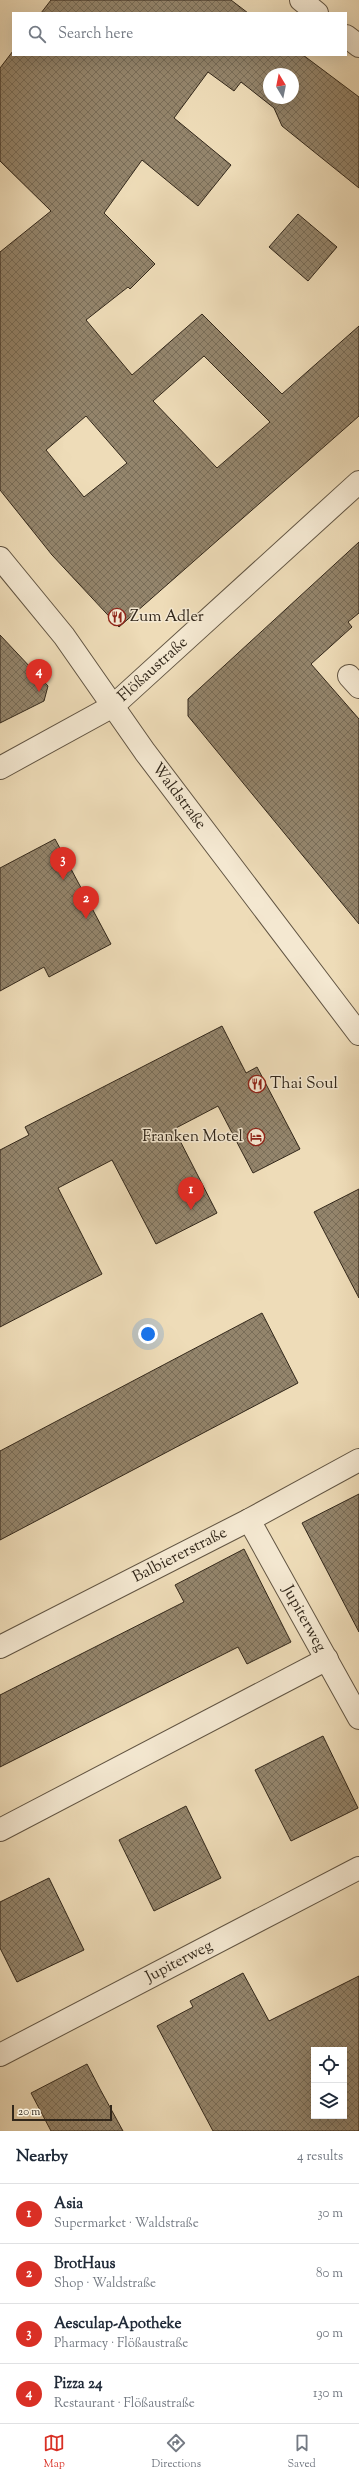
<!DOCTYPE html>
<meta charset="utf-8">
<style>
:root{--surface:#fff;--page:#f2f2f3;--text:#1f2937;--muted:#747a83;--line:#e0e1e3;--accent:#d93025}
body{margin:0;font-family:"Sorts Mill Goudy",serif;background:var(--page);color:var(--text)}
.controls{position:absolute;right:12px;bottom:12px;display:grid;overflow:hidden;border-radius:0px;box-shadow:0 4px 16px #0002}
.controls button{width:36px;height:36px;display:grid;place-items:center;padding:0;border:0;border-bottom:1px solid var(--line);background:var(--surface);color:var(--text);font:20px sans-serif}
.compass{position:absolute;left:263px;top:68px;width:36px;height:36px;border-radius:50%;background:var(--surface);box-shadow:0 4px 16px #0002;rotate:350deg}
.scale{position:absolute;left:12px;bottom:10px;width:100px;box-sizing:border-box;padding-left:4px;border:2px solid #32271a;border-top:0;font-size:11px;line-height:14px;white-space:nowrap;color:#32271a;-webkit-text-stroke:3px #f4e8d1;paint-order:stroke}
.you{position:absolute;left:148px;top:1334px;width:14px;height:14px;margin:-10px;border:3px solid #fff;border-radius:50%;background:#1a73e8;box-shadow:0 0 0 6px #1a73e833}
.badge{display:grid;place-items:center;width:26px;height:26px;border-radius:50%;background:var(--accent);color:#fff;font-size:13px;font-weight:700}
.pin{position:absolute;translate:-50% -33px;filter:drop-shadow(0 1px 2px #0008)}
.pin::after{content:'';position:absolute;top:21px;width:14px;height:12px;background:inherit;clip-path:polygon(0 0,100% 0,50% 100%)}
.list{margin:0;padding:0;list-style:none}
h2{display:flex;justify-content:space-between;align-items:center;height:52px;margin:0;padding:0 16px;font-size:17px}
h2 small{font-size:13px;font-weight:400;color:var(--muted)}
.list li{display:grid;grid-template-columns:26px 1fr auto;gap:12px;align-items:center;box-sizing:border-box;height:60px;padding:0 16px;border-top:1px solid var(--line)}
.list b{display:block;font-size:15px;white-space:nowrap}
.list p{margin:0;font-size:13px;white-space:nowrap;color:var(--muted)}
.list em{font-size:13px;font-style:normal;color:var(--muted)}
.icon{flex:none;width:22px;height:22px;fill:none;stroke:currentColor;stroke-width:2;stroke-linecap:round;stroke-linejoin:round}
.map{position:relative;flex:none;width:359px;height:2131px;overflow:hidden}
.search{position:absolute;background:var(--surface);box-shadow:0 4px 16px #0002;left:12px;right:12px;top:12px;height:44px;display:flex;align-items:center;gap:10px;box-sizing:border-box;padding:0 14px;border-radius:0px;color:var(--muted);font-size:15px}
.sheet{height:292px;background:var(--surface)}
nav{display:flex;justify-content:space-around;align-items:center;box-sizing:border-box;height:56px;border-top:1px solid var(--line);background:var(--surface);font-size:11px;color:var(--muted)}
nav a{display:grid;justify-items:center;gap:2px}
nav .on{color:var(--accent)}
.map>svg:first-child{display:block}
</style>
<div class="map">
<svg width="359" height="2131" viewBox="0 0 359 2131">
<defs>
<pattern id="building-cross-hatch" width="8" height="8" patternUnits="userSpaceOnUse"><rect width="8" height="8" fill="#94856c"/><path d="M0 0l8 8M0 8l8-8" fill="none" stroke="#796d58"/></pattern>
</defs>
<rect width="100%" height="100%" fill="#eedcb8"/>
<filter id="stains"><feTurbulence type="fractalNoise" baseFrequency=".005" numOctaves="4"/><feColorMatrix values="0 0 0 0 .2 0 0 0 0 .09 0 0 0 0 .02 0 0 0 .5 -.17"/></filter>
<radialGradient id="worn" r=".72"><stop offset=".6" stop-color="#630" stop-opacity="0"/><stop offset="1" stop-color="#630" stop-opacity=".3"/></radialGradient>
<path fill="url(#building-cross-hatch)" stroke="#32271a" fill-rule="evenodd" d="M51,0H231L248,13H41Z
M13,51V55H303L359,97V188L282,126L274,108L241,82L234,91L208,72L174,118L231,165L198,206L142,160L104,213L155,264L130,289L128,287L86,320L132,375L202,314L282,394L359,326V416L119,627L52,555L0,490V252L51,211L0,161V68ZM269,74H293V98H269ZM204,356L270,422L217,468L153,401ZM86,416L127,463L84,497L46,450Z
M298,214L337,247L308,281L269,247Z
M359,542V613L348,622L352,627L311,664L359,719V924L188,716V699Z
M0,635L48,686L44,701L0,723Z
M55,839L111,944L49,977L44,967L0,991V868Z
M222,1026L246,1073L257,1067L300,1149L253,1173L218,1106L174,1129L217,1213L156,1244L112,1160L58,1188L102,1274L0,1327V1150L29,1135L25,1127Z
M359,1189V1298L314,1212Z
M262,1313L298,1383L0,1540V1451Z
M359,1494V1632L302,1523Z
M244,1549L291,1642L247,1664L238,1647L0,1767V1695L184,1602L175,1585Z
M323,1736L358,1808L291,1841L255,1770Z
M186,1806L221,1878L154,1911L119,1840Z
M49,1878L84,1950L17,1982L0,1948V1902Z
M243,1973L269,2021L359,1976V2131H213L157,2026L193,2007L190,2001ZM314,2050H344V2116H314Z
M87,2064L100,2089L123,2131H51L31,2093Z"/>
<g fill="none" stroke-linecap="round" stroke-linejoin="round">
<defs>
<g id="minor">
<path d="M301,0L317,13"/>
<path d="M346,36L359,46"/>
<path id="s1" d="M0,558L64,636L145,752L359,1034"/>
<path d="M349,676L359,687"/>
<path id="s2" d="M0,768L113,706L359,482"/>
<path id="s3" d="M249,1520L359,1718"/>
<path id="s4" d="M0,1647L249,1520L359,1460"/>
<path d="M0,1830L327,1659"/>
<path id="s5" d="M0,2055L359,1868"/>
</g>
</defs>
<use href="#minor" stroke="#615442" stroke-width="24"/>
<use href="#minor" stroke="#f4e8d1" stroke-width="22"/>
</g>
<defs>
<symbol id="restaurant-ring" viewBox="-11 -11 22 22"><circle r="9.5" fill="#f4e8d1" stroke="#8f2418" stroke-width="1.5"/><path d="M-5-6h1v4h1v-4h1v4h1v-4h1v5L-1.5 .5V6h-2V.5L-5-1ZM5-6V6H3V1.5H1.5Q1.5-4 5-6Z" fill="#8f2418"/></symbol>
<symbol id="hotel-ring" viewBox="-11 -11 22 22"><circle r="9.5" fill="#f4e8d1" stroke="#8f2418" stroke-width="1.5"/><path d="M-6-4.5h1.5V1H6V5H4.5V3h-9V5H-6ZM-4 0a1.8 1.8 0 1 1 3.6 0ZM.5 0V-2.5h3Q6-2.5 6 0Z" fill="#8f2418"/></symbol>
</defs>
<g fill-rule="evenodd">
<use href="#restaurant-ring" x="107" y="607" width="20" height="20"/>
<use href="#restaurant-ring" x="247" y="1074" width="20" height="20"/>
<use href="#hotel-ring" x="246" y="1127" width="20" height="20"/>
</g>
<g text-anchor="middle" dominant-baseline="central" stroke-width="3" stroke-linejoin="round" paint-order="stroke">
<g font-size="16" fill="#32271a" stroke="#f4e8d1" text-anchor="start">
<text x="130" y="617">Zum Adler</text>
<text x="270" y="1084">Thai Soul</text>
<text x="243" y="1137" text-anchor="end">Franken Motel</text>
</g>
<g font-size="16" fill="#32271a" stroke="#f4e8d1">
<text stroke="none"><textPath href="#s2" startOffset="183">Flößaustraße</textPath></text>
<text stroke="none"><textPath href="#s1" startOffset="298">Waldstraße</textPath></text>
<text stroke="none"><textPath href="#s4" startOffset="202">Balbiererstraße</textPath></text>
<text stroke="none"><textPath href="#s3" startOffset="113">Jupiterweg</textPath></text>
<text stroke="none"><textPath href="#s5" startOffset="202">Jupiterweg</textPath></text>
</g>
</g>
<rect width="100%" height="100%" filter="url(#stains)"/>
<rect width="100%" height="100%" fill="url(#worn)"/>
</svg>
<div class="controls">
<button><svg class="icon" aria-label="locate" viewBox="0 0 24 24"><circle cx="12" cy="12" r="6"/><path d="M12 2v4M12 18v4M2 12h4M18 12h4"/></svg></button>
<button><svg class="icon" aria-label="layers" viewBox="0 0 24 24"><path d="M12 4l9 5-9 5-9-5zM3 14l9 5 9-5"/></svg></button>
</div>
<svg class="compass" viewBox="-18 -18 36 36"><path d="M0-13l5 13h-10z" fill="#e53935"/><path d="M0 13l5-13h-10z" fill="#747a83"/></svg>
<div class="scale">20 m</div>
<div class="you"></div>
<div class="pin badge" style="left:191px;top:1210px">1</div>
<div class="pin badge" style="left:86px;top:919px">2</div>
<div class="pin badge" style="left:63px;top:880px">3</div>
<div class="pin badge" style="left:39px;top:692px">4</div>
<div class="search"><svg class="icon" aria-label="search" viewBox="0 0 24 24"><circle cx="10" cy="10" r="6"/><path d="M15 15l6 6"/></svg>Search here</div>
</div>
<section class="sheet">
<h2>Nearby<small>4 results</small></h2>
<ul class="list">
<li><span class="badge">1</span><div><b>Asia</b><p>Supermarket · Waldstraße</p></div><em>30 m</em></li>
<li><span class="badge">2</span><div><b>BrotHaus</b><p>Shop · Waldstraße</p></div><em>80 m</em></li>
<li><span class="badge">3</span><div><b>Aesculap-Apotheke</b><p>Pharmacy · Flößaustraße</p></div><em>90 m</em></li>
<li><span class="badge">4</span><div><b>Pizza 24</b><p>Restaurant · Flößaustraße</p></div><em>130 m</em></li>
</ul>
</section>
<nav>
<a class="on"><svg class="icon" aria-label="map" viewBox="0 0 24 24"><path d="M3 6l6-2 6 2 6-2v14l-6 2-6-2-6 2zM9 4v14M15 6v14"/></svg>Map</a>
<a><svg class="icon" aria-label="directions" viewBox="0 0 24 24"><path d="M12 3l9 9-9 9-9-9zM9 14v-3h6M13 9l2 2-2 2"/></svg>Directions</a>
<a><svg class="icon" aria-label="saved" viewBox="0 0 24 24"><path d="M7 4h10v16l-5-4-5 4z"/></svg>Saved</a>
</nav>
